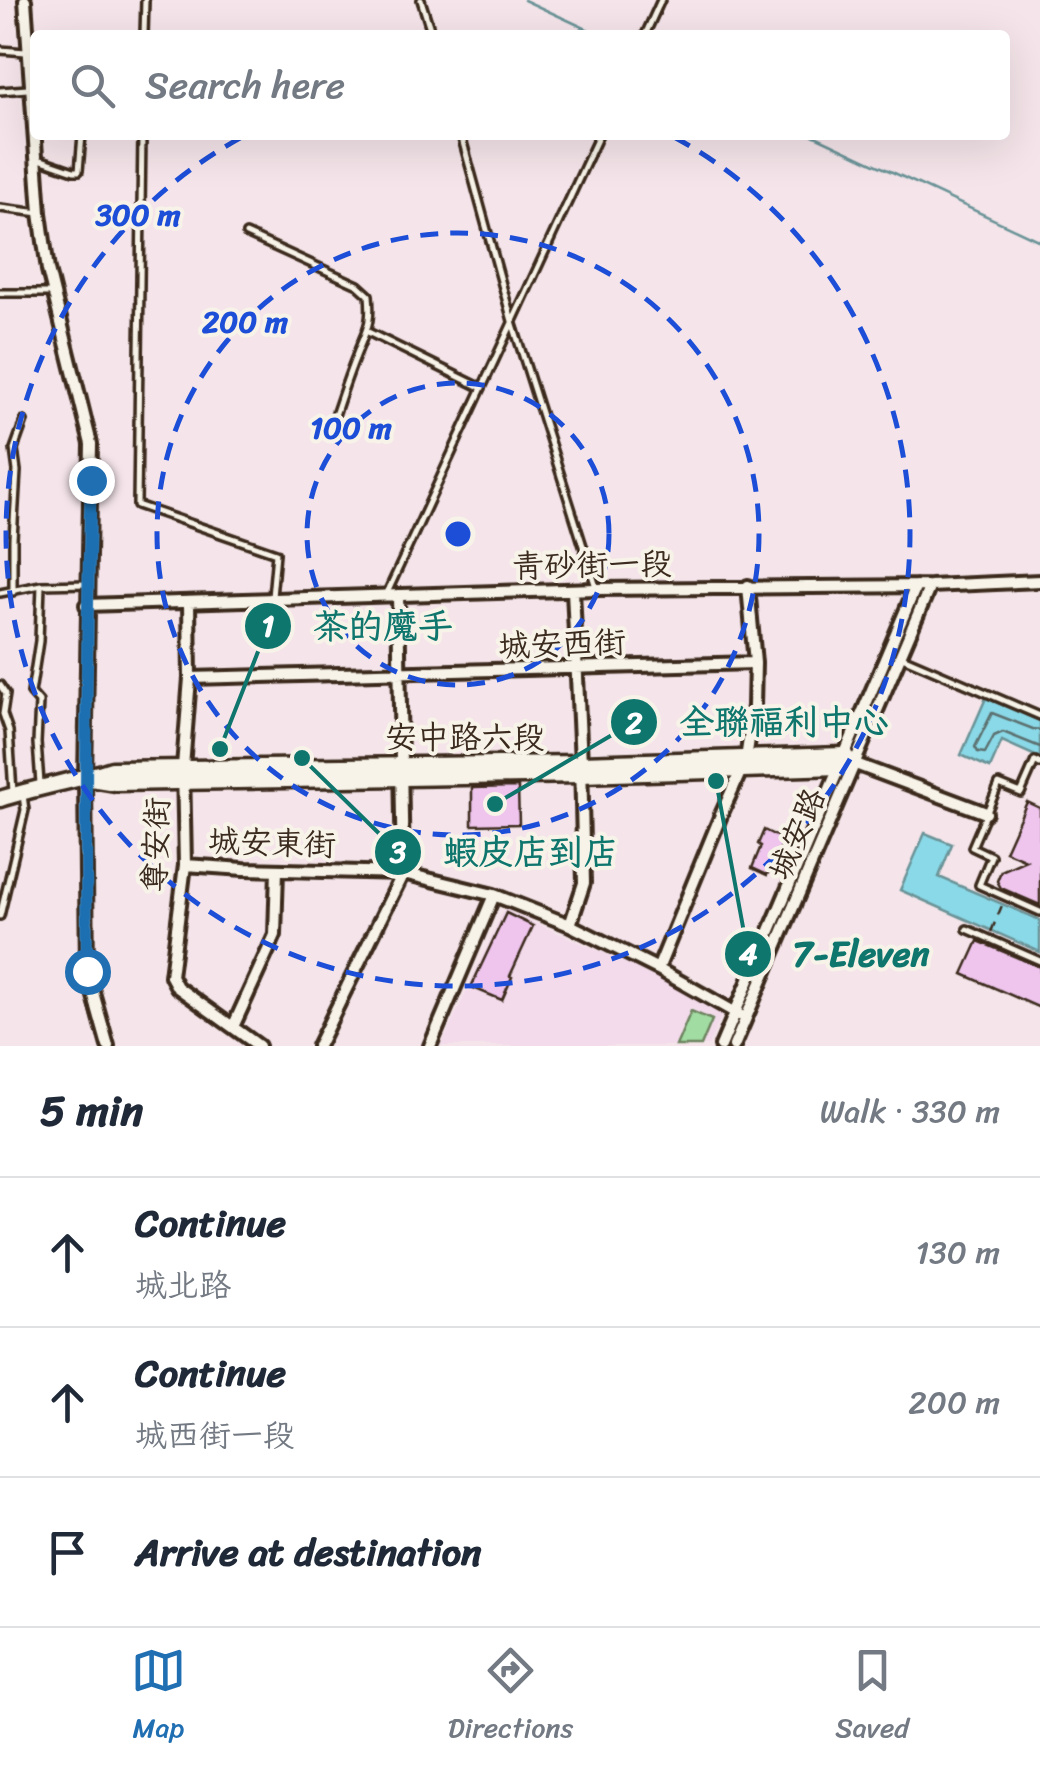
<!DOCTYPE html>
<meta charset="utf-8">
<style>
:root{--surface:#fff;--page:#f2f2f3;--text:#1f2937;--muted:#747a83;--line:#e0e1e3;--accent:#1f6fb2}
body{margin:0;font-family:Sriracha,"LXGW WenKai TC",sans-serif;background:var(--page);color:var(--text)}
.stop{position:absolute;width:30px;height:30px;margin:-22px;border:8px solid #1f6fb2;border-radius:50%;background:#fff}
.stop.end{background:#1f6fb2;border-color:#fff;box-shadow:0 2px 10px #0008}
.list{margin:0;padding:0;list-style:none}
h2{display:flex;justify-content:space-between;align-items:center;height:130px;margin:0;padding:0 40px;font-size:42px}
h2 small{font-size:32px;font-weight:400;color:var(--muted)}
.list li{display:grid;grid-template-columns:65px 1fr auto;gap:30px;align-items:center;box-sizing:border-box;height:150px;padding:0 40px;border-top:2px solid var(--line)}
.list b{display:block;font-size:38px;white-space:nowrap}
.list p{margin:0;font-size:32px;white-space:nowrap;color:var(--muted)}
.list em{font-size:32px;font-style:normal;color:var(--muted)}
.icon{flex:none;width:55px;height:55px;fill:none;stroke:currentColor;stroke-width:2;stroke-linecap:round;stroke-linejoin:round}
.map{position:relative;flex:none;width:1040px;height:1046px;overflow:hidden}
.search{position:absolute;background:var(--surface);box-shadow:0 10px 40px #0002;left:30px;right:30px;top:30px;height:110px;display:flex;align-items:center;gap:25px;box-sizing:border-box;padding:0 35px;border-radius:10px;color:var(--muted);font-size:38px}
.sheet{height:580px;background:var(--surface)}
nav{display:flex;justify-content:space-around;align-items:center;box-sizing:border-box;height:140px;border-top:2px solid var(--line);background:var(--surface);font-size:28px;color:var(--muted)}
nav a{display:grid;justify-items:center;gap:5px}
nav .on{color:var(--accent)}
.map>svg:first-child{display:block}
</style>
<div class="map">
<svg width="1040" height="1046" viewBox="0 0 1040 1046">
<rect width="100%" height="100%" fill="#f5e5ea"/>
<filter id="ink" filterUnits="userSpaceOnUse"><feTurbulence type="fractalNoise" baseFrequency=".01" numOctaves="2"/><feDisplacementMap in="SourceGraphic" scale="20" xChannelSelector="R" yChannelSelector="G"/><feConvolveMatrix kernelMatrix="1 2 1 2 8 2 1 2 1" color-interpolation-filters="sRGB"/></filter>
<g filter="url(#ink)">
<path fill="#f3dbeb" d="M504,909L659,977L724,1011L708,1046H441Z"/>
<path fill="#a1dca2" stroke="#6e8360" stroke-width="2.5" d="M691,1011L712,1020L701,1046H676Z"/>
<path fill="#8ad9e8" stroke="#6a9397" stroke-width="2.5" d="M986,698L1040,721V758L1002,741L990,768L961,755Z
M925,833L952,844L939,877L1040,920V952L900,890Z"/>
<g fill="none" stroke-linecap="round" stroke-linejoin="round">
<path stroke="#5b706f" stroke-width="2.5" d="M1040,730L1033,729L992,713L975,747L978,752L985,753L994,736L1003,732L1040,747"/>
<path stroke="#6a9397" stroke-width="2.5" d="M524,0L600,35
M813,135L1040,241"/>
</g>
<path fill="#efc5ed" stroke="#3b2a1e" stroke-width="2.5" d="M518,787L519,824L472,825V788Z
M1027,802L1040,808V905L1001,888L997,881L1001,871L1026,860L1005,851Z
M764,830L784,840L767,875L752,868L761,846L758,844Z
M506,913L533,926L510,976L512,977L502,1000L471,987Z
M978,941L1040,967V1008L963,974Z"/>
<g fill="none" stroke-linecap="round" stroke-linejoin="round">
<defs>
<path id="lane" d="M421,0L432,35
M144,35L145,0
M645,35L661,0
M0,50L26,52
M0,91L28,89
M142,135L137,505L276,553L272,597
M461,135L512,321L596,587
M39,159L74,171H79L82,135
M0,208L40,213
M246,234L358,285L369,295C372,326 366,329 356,356C347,378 340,401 332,424
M0,293H52
M368,332L482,388
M13,592V539L17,471L14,449L24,421
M0,593L41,585L88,584
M387,593L599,135
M900,656L1040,716
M0,685L6,694L3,714L9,731L13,792
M1040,764L1035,761L1021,793L999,784L972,847L991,856L979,885L1040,912
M40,783L37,743L39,702L31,693L39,641L41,585
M0,916L25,810L23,795
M967,929L1040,961"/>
<path id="street" d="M25,0L40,213L48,270L91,444L85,778L87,971L108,1046
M189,602L190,678L183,767L185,865L171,976L177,987L259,1046
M86,605L596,589L930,586L1040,581
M190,678L755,663
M853,763L986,813
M185,865L244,869L403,873L494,895L570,925L658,969L745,1018
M570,925L584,883L581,763L573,590
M658,969L721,815L746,759L754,706L755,663L748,586
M233,1027L275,935L277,870
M318,1046L403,873L398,595
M430,1046L494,895
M721,1046L916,586
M734,1046L930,586"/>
<path id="secondary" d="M91,779L115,783L581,775L839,767L853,763
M0,799C37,787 75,781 112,769L581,763L844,755L853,763"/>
</defs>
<use href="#lane" stroke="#3b2a1e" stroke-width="12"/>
<use href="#street" stroke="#3b2a1e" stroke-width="18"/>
<use href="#secondary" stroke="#3b2a1e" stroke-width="21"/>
<path stroke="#3b2a1e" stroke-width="2.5" stroke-dasharray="10 8" stroke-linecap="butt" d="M991,932L1003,903"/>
<use href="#lane" stroke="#f7f3e8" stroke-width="5"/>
<use href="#street" stroke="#f7f3e8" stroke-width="10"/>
<use href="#secondary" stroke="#f7f3e8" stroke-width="14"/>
</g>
</g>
<g fill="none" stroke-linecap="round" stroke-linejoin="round" filter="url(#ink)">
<path stroke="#1f6fb2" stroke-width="12" d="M87,971C85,807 86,644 91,480"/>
</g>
<g fill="none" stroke="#1d4ed8" stroke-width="5" stroke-dasharray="18 12">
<circle cx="458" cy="534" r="151"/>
<circle cx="458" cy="534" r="301"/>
<path d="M674 137A452 452 0 1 1 242 137"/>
</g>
<g text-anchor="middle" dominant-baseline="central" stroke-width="8" stroke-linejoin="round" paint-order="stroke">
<g font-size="32" fill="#3b2a1e" stroke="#f7f3e8">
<text transform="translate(592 565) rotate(-1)">青砂街一段</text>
<text transform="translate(562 644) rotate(-2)">城安西街</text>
<text x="465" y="737">安中路六段</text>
<text transform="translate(797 834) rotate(-67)">城安路</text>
<text transform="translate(272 843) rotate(2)">城安東街</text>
<text transform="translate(156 845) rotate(-88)">尊安街</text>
</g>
</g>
<circle cx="458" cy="534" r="15" fill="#1d4ed8" stroke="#f7f3e8" stroke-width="5"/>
<g font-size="30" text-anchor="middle" font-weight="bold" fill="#1d4ed8" stroke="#f7f3e8" stroke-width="8" stroke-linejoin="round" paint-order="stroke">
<text x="138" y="225">300 m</text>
<text x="245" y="332">200 m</text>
<text x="351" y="438">100 m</text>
</g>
<path fill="none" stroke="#0f766e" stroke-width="4" d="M220 749L268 626M495 804L634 722M302 758L398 852M716 781L748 954"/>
<g fill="#0f766e" stroke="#f7f3e8" stroke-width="4">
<circle cx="220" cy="749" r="10"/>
<circle cx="495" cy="804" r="10"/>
<circle cx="302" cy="758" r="10"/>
<circle cx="716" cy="781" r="10"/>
<circle cx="268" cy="626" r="25"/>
<circle cx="634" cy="722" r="25"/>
<circle cx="398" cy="852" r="25"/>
<circle cx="748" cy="954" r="25"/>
</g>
<g font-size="30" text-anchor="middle" font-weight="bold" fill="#fff">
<text x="268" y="636">1</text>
<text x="634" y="733">2</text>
<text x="398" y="862">3</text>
<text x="748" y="964">4</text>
</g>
<g font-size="35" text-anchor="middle" font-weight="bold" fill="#0f766e" stroke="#f7f3e8" stroke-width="8" stroke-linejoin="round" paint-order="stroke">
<text x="383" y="638">茶的魔手</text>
<text x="784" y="734">全聯福利中心</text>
<text x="531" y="864">蝦皮店到店</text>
<text x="861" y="966">7-Eleven</text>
</g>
</svg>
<div class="stop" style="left:87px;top:971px"></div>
<div class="stop end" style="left:91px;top:480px"></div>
<div class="search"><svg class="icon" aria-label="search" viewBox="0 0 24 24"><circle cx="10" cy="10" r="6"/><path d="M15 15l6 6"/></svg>Search here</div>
</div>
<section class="sheet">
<h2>5 min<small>Walk · 330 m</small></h2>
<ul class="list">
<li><svg class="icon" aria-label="ahead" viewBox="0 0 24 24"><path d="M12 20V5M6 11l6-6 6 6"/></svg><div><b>Continue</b><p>城北路</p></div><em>130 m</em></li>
<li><svg class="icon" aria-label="ahead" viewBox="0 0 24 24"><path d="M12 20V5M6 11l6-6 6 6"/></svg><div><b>Continue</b><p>城西街一段</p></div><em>200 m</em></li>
<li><svg class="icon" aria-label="arrive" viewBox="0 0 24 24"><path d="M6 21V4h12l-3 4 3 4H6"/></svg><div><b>Arrive at destination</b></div></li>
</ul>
</section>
<nav>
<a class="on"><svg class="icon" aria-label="map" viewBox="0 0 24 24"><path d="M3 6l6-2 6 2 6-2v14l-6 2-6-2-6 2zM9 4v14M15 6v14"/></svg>Map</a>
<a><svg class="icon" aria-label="directions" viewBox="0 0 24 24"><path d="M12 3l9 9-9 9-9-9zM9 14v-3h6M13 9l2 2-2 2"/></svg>Directions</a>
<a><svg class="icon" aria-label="saved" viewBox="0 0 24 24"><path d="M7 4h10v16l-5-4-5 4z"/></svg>Saved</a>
</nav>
